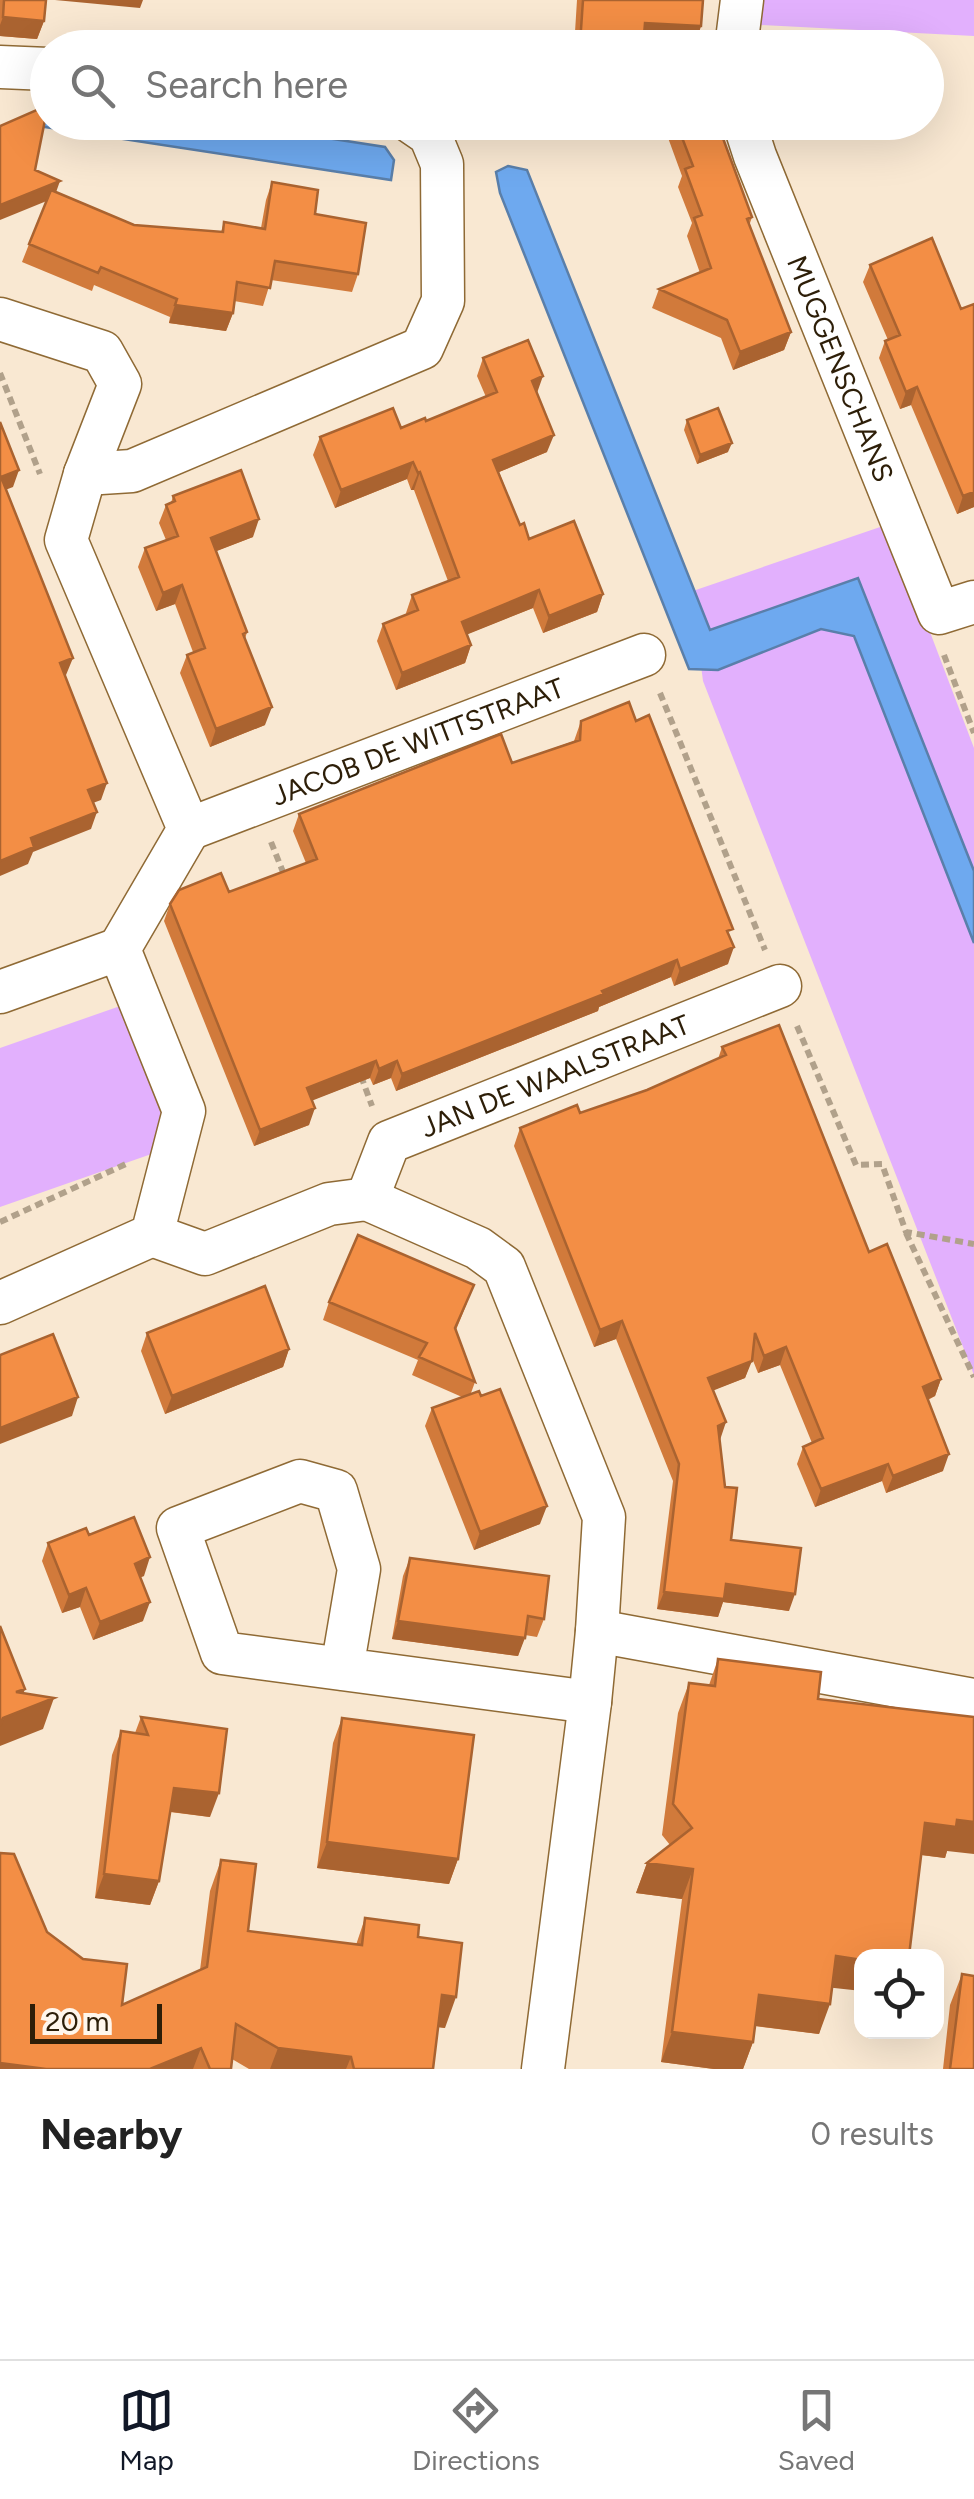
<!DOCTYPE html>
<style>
:root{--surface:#fff;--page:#f2f2f2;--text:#222;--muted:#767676;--line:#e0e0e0;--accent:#111827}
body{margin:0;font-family:Figtree,sans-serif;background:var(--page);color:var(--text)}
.controls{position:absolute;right:30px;bottom:30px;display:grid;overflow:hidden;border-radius:20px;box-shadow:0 10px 40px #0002}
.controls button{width:90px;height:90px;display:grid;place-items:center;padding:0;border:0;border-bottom:2px solid var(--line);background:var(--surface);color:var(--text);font:50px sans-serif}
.scale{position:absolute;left:30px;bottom:25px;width:132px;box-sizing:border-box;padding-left:10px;border:5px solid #2d1e08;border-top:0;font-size:28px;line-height:35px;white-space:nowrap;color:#2d1e08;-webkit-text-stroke:8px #fff6ec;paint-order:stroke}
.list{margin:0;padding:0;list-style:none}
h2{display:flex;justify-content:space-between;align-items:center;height:130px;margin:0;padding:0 40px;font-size:42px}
h2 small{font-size:32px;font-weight:400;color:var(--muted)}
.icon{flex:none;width:55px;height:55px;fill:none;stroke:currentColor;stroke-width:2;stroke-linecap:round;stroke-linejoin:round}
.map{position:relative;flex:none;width:974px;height:2069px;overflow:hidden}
.search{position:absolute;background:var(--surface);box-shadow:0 10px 40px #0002;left:30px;right:30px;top:30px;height:110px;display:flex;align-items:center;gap:25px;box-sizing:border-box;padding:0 35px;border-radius:55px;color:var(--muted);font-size:38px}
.sheet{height:290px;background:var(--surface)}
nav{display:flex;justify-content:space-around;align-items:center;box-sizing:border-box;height:140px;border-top:2px solid var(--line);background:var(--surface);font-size:28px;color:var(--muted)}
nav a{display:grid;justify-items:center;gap:5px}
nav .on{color:var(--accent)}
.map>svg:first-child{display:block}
</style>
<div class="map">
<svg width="974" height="2069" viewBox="0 0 974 2069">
<rect width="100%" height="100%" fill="#f9e8d2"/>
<path fill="#e2b0fd" d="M761,0H974V36L760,25Z
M889,524L974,748V1375L703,681L696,627L684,594Z
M126,1004L166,1116L160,1151L0,1207V1048Z"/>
<path fill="#6ea9ef" stroke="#5a7faa" stroke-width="2.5" d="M47,111L48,122L230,123L385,147L394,160L391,180L38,126L40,112Z
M508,166L527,170L710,630L858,578L974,871V943L854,636L821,629L718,670L689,669L500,193L496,172Z"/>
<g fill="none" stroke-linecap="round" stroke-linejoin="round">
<defs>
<g id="street">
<path d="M736,48L742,0"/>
<path d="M0,67L48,69"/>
<path id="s1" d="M744,122L755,156L939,613L974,602"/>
<path d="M0,319L102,352L120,384L85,474L66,540L189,829L119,949L184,1111L152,1235L0,1303"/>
<path d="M85,474L132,471L422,348L443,301L442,164L430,135L411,122"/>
<path id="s2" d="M189,829L644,655"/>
<path d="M0,992L119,949"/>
<path id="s3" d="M367,1199L389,1142L780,986"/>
<path d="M152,1235L205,1254L329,1204L367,1199L478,1248L504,1267L604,1517L597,1631L590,1702L543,2069"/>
<path d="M597,1631L974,1700"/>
<path d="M342,1669L359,1569L336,1491L300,1481L178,1528L222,1653L590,1702"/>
</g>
</defs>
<use href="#street" stroke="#8f6a35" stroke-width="45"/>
<path stroke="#b1a18b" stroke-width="6" stroke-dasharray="8 5" stroke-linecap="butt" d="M0,373L40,474
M944,655L974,733
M660,693L765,950
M271,842L285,877
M797,1026L856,1165L882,1164L906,1232L974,1244
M361,1076L372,1106
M0,1222L126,1164
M906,1233L974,1377"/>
<use href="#street" stroke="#fff" stroke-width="42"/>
</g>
<path fill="#d17a3b" d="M0,0H46L44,21L37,39L0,36Z
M577,0H703L701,26L695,44L644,41L643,48H574Z
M671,122H717L752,217L749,226L791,332L784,350L733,370L721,338L652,308L659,289L700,273L687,236L692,223L678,187L682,176L667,135Z
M35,170L56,192L134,225L221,232L224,222L261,228L266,200L272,182L315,214L358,274L352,292L271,280L263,306L234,301L233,313L226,331L169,323L170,317L94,285L92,291L22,262L46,201Z
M870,265L961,309L974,304V507L957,514L911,405L900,409L879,358L885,341L888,340L863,282Z
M483,358L537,393L547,452L499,472L520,525L529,539L603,594L597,612L543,633L533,608L467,634L471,645L465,663L396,690L377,641L383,624L407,615L406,613L412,595L448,581L414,490H411L407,479L335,508L313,455L320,437L401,428L426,421L486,397L477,376Z
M687,420L728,452L697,464L684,430Z
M173,496L253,537L216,551L247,632L245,639L265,725L210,747L180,673L187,655L193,652L175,604L156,611L138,567L145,548L166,540L159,523L166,505L171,503Z
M581,721H636L730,938L728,964L674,986L671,977L599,1007L598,1011L396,1091L391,1078L373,1085L370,1078L312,1100L309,1125L254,1146L164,921L170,904L229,892L306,863L293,831L299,814L512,763L574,741Z
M722,1047L869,1252L941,1379L935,1396L928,1400L943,1471L886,1493L882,1481L815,1507L797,1464L803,1447L812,1443L780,1365L758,1373L752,1358L745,1378L713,1390L731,1540L789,1611L723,1602L718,1617L657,1609L673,1481L616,1339L594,1347L514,1146L520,1128L580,1113L647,1090L718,1059Z
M329,1302L467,1303L456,1330L475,1382L471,1393L540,1524L474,1550L425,1426L432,1408L462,1397L412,1375L418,1360L323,1320Z
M147,1333L289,1349L283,1367L165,1414L141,1351Z
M89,1535L144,1576L140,1577L143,1621L93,1640L80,1607L62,1613L42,1561L48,1543Z
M410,1558L544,1619L537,1637L525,1635L518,1656L392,1639L403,1576Z
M718,1659L818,1699L947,1851L945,1858L921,1855L832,1988L819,2034L755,2026L753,2042L743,2069H714L661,2062L682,1899L636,1893L647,1863L670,1845L662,1835L678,1713L689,1683L709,1685Z
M141,1717L210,1817L170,1812L159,1881L150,1905L95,1898L112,1755L121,1731L135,1733Z
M342,1718L458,1859L449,1884L317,1868L333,1743Z
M221,1860L248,1931L356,1945L365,1918L418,1937L445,2028L438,2027L433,2069H249L232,2059L231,2069H0L47,1932L122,2005L200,1970L210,1891Z
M962,1974L974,2069H943L950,2005Z"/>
<path fill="#aa6330" d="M55,0H143L140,8Z
M3,17L44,21L37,39L0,36V25Z
M645,23L701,26L695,44L639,41Z
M800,122H837L834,132L799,128Z
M60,181L54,198L0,220V205Z
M175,305L233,313L226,331L169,323Z
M791,332L784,350L733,370L740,352Z
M543,376L537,393L532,381Z
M917,387L911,405L900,409L906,392Z
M554,435L547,452L487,477L493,460Z
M732,443L728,452L697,464L700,455Z
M413,462L407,479L335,508L341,490Z
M19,470L13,487L0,492L1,477Z
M420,472L414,490H411L418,473Z
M974,492V507L957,514L963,496Z
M259,519L253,537L204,556L211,538Z
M182,585L175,604L156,611L163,593Z
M539,590L533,608L456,639L462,622Z
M603,594L597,612L543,633L549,616Z
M471,645L465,663L396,690L402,673Z
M73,658L66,675L54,680L60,663Z
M272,707L265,725L210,747L216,729Z
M107,783L101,800L82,807L88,790Z
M97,812L91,829L33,852L28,864L0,876V861L31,838Z
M734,947L728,964L674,986L680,969Z
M677,960L671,977L599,1007L598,1011L396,1091L402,1074Z
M376,1061L370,1078L301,1105L307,1088Z
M397,1061L391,1078L373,1085L379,1069Z
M315,1108L309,1125L254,1146L260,1130Z
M622,1321L616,1339L594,1347L600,1330Z
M786,1347L780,1365L758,1373L764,1356Z
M289,1349L283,1367L165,1414L172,1396Z
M752,1361L745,1378L702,1395L708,1378Z
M941,1379L935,1396L917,1404L923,1387Z
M78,1397L72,1416L0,1444V1428Z
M726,1422L720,1440L711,1443L718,1426Z
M949,1454L943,1471L886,1493L893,1476Z
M888,1464L882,1481L815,1507L821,1489Z
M547,1506L540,1524L474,1550L480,1532Z
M150,1557L144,1576L128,1582L135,1564Z
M726,1584L795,1594L789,1611L723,1602L718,1617L657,1609L664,1592Z
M86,1588L80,1607L62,1613L69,1595Z
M150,1602L143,1621L93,1640L100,1622Z
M398,1621L525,1638L518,1656L392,1639Z
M25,1689L16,1713L54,1698L43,1729L0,1746V1726L16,1692Z
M174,1788L219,1793L210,1817L165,1811Z
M957,1820L974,1822V1854L947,1851L945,1858L914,1854L925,1823Z
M327,1842L458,1859L449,1884L317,1868Z
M647,1863L693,1869L682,1899L636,1893Z
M104,1874L159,1881L150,1905L95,1898Z
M836,1956L862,1960V1991L825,1987Z
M442,1995L456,1997L445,2028L430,2026Z
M759,1995L830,2004L819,2034L748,2025Z
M672,2032L753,2042L743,2069H714L661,2062Z
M201,2048L193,2069H150Z
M278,2048L351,2057L346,2069H270Z
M0,2063L45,2069H0Z"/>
<path fill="#f38e45" stroke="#aa6330" stroke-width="2.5" d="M4,0H46L44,21L3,17Z
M583,0H703L701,26L645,23L643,48H612L580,44Z
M48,105L35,170L60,181L0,205V126Z
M676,122H717L752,217L747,219L791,332L740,352L727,320L659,289L711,268L694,218L702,215L685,169L693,166Z
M272,182L318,190L315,214L366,223L358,274L275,261L270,288L237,282L233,313L175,305L177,299L101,267L98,273L29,244L51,190L134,225L223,232L224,222L265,229Z
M932,238L961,309L974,304V492L963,496L917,387L906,392L885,341L900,335L870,265Z
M528,340L543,376L532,381L554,435L493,460L520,525L524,523L529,539L574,521L603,594L549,616L539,590L462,622L471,645L402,673L383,624L418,610L412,595L459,577L420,472L418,473L413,462L341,490L320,437L393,408L401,428L425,418L426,421L497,392L483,358Z
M718,408L732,443L700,455L687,420Z
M0,422L19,470L1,477L73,658L60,663L107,783L88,790L97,812L31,838L34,847L0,861Z
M241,470L259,519L211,538L247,632L243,634L272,707L216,729L187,655L205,648L182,585L163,593L145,548L178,536L166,505L175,501L173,496Z
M629,702L636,721L649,715L733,929L727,931L734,947L680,969L677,960L602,991L604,994L402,1074L397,1061L379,1069L376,1061L307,1088L315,1108L260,1130L170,904L179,890L221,873L229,892L317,859L299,814L501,734L512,763L580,740L581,721Z
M779,1025L869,1252L887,1244L904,1286L941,1379L923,1387L949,1454L893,1476L888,1464L821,1489L803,1447L823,1438L786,1347L764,1356L755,1333L752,1361L708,1378L726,1422L718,1426L725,1487L737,1488L731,1540L801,1548L795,1594L726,1584L724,1599L664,1592L679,1464L622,1321L600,1330L520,1128L577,1105L580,1113L647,1090L726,1055L722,1047Z
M358,1235L474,1285L455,1328L475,1382L419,1357L427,1343L329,1302Z
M265,1286L289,1349L172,1396L147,1333Z
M53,1334L78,1397L0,1428V1355Z
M500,1389L547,1506L480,1532L432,1408L479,1391L481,1396Z
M134,1517L150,1557L135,1564L150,1602L100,1622L86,1588L69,1595L48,1543L86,1528L89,1535Z
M410,1558L549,1576L544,1619L528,1616L525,1638L398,1621Z
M0,1626L25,1689L16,1692L54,1698L3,1718L0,1726Z
M718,1659L821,1672L818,1699L974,1717V1822L957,1820L956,1827L925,1823L909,1956H862V1960L836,1956L830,2004L759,1995L753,2042L672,2032L693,1869L647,1863L692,1828L673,1804L689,1683L715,1686Z
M141,1717L227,1729L219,1793L174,1788L159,1881L104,1874L121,1731L148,1735Z
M342,1718L474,1735L458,1859L327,1842Z
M0,1853L14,1854L47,1932L83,1959L127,1964L122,2005L207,1967L221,1860L256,1864L248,1931L362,1945L365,1918L419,1925L418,1937L462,1943L456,1997L442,1995L433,2069H354L351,2057L278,2048L236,2024L231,2069H210L201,2048L150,2069H46L0,2063Z
M962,1974L974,1976V2069H950Z"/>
<g text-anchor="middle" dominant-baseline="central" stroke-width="8" stroke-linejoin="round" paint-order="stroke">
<g font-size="28" fill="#2d1e08" stroke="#fff6ec">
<text stroke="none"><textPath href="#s1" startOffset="265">MUGGENSCHANS</textPath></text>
<text stroke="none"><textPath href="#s2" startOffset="245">JACOB DE WITTSTRAAT</textPath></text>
<text stroke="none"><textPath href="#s3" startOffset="240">JAN DE WAALSTRAAT</textPath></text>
</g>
</g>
</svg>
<div class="controls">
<button><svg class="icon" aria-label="locate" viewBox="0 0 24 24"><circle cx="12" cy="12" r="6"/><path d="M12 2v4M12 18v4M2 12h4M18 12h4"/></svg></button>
</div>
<div class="scale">20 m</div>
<div class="search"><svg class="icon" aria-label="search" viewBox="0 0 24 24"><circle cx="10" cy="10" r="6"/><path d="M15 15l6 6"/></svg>Search here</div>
</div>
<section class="sheet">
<h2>Nearby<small>0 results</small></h2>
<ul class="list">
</ul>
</section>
<nav>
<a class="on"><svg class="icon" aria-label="map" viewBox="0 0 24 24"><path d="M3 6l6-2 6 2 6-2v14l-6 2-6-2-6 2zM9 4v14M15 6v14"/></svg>Map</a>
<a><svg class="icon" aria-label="directions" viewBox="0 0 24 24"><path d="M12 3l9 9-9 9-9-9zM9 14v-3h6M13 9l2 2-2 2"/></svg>Directions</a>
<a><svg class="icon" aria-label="saved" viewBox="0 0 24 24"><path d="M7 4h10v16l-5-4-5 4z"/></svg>Saved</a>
</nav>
